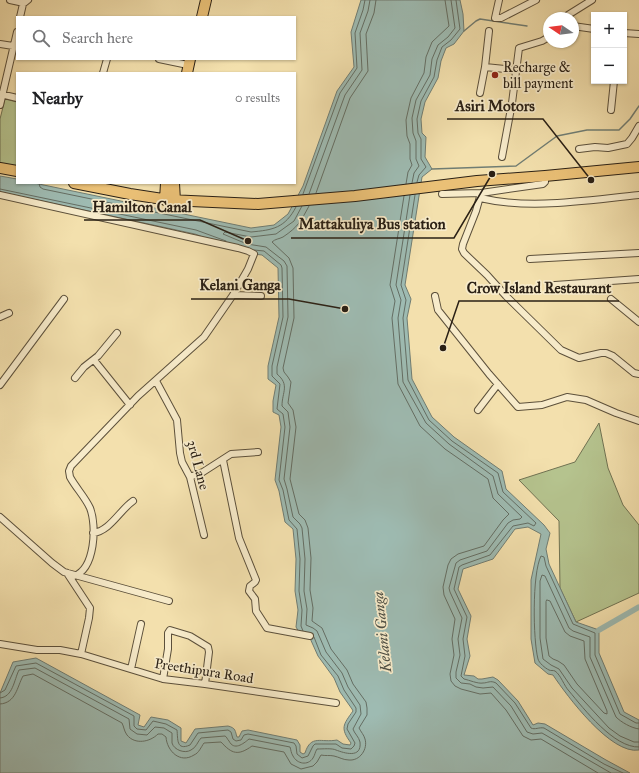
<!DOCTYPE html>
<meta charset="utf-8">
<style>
:root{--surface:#fff;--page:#f6f6f6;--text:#202124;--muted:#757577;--line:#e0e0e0}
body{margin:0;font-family:"IM FELL Great Primer",serif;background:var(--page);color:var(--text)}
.controls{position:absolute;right:12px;top:12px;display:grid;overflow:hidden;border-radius:0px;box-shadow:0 1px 3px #0004}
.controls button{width:36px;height:36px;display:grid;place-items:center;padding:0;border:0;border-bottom:1px solid var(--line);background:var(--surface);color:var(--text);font:20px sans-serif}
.compass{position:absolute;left:543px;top:12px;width:36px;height:36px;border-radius:50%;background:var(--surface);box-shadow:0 1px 3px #0004;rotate:283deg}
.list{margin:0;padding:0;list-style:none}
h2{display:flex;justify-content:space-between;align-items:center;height:52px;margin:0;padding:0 16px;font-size:17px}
h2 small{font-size:13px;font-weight:400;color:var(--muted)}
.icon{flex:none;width:22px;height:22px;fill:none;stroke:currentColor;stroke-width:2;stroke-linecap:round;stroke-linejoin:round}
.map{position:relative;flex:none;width:639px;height:773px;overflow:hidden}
.search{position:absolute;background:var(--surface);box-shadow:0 1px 3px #0004;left:16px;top:16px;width:280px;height:44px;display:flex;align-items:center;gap:10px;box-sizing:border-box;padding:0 14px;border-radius:0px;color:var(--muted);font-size:15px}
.panel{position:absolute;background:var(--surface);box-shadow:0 1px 3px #0004;left:16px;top:72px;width:280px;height:112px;border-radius:0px}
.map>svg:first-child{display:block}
</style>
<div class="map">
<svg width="639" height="773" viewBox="0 0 639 773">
<rect width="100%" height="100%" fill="#f3e0ad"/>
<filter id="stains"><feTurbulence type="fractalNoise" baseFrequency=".005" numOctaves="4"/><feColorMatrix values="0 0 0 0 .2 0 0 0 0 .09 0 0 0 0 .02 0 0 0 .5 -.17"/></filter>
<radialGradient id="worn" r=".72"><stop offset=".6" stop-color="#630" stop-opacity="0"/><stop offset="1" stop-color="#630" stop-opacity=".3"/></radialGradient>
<path fill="#b5c38e" stroke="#707252" d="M5,99L17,102V168L0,164V119Z
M599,423L608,468L623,505L639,525V593L576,622L560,588L559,521L519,480L575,462Z"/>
<path fill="#9ebbb2" stroke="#707d73" d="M361,0H460L463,14L464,31L454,44L446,48L441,61L438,78L425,102L421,119L422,133L426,137L425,157L432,169L422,177L405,285L411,299L407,318L412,379L432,417L454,437L502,471L506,489L544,525L550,533L546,549L549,564L576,622L599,630V653L624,712L639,720V750C611,755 567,696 553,675L548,674L535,663L531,639V580L541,534L528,527L515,529L493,559L463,569L458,589L471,616L467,639L470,656L464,675L474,676L478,679H482L493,677L498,680L518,701L533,725L538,723L545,724L606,760L630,773H0V693L13,662L36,658L140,715L138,725L144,727L151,717L168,720L181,728V741L186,743L195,729L228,726C236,728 235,731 237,737H239L242,731L248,730L297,740L300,745V752L303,754L305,753C311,734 321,743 337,740L343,744L350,745L351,743C340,728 343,725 353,711L352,709L340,692L334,678L318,656L309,636L300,634L296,627L298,610L295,591L296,559L293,529L285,522L279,491L275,480L281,427L279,415L273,412V401L276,385L268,379V366L279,317L278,268L262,255L245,253L195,234L0,192V176L17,179V183H34L251,228L274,225L288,214L303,186L337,91L354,67L351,32Z"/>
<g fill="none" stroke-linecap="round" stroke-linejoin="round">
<path stroke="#646e64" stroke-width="1" d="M417,182L419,175L426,167L421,159V139L418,133L417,119L421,101L434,77L437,60L442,47L451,40L460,29L456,0
M39,183L40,187L43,189L251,232C273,230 285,228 296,207
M412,183L414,173L419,166L416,159V141L413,133L412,118L416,100L430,75L432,59L438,45L448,37L455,28L451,0
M406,184L408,172L412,165L410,159V144L407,136L406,120L411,98L424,73L426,57L432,42L449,26L445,0
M0,189L196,230L226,241
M316,193L350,98L368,71L366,34L374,13L376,0
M303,194L340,93L357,68L355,33L363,10L365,0
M309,194L345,95L362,70L360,33L368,11L370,0
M410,195L396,285L401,300L398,318L403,382L426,423L449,444L493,476L498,494L522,517L520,519L513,520L508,523L487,551L460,560L456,563L449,588L450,592L462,618L458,639L460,655L456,672V678L461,683L470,684L476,687L483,688L493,687L511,706L527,732L533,734L542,733L611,773
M415,195L401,285L406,300L403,318L408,380L429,420L452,441L498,473L503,492L536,523L534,526L528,523L513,526L490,555L462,565L459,567L454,589L467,617L463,639L465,656L461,676L464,679C469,680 478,684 483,683C488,683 490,680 496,683L515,703L531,728C535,730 539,727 544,728L604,764L623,773
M404,196L390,285L395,301L392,318L398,384L420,426L445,449L488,479L493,498L509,514L503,520L484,546L458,554L451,559L448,565L443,587L444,595L455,619L452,639L454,655L450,674L451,681L455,686L461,689L480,694L491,693L506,710L523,736L531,740L541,739L598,773
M254,250L264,251L281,265L282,268L283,317L272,366V376L280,384L277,409L283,414L285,427L279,480L283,490L289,520L297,529L300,559L299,591L302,610L301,626L303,631
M547,600L550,601L565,632L570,636L584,641L585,659L607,711V714L604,713L577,684L564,665L558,661L553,659L549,656L546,638V602Z
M0,693L5,690L16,666L36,663L134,716V726L137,729L146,730L153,721L166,724L177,730C178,739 176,751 190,745L198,733L228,730L231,732L233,739L236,741L241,740L244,735L248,734L294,743L296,746L297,754L302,758L308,756L313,746L315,744H336L342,748L351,749L354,746L355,743L347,729L348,724L356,712V708L344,690L338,676L321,655L314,637
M0,698C13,697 14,680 19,670L35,668L129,719L130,729L137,734L147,735L155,727L164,728L172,733C172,736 172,740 172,743C174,750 185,754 191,750C196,748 198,741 201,738L225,736C227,737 227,739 229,741C234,751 243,744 249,739L290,747C291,750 291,753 293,756C297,764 308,766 313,758C315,755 315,752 317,749C323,749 332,748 336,750C344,753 362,759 360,742C359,737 354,733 353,729L361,714L360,705L348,687L342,673L326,652L317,631L313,628L306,625L307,609L304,591L305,559L302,528L300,524L293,517L287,489L284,479L290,427L288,412L282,406C282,392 290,385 277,374V367L288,317L287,266L284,261L266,247L247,244L223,234L225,232L251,237L276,234L294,221L302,206
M0,704C16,703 17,687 23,676L33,674L122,723C124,727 124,731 127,735C135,745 150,742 158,734H162L166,737C167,751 180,764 194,755C199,753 201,747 204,743L221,742C232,754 238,756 252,746L284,752L291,764L301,769L313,766L317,762L321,755C325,756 330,755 334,756C339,757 343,760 349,760C360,761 368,749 365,739C364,735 361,732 359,728L367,715V708L366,702L353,684L347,670L331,649L322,628L312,621L313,608L310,590L311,558L308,528L305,520L299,514L290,479L296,427L293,410L288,403L291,382L288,377L284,372L283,368L294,318L293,268L289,258L272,242C275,239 279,239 283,237C298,227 301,221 309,206
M639,723H636L620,714L595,655V633L573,624L546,566L544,557L541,556C532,574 533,640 538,659C539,663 545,668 549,670C551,671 553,670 555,671C561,675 564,686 569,691C584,709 614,748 639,747
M639,729C631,728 621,722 616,717L590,657V637L573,631L569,628L545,576L542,575L540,581V638L543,659L551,665L559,669L572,688L609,728L620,736L634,742H639"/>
<path stroke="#707d73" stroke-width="1.5" d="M464,31L476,21L480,19L527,26
M432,169L516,166L557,136L587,130H619L630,119L639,106"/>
<path stroke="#9ebbb2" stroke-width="5.5" d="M599,630L639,607"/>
<defs>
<path id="street" d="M10,0L24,3
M499,0L495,18H501L536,0
M20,17L23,4L28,0
M566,18L568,15L592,0
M573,26L594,29
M489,31L485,67L515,70
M624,33L639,34
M0,44L13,46
M159,59L188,65
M103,73L107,59
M480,93L485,67
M0,94L17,98
M0,105L17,32
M611,110L614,81
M579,149L595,147L608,148L627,144L632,138L639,126
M502,157L512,103L519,48L542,41L549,37
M545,176V182L543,184L481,193L476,211L463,244L462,249L464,253L487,275L506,296L561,350L579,358L601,353H606L613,356L634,373L639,374
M442,194L481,193
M0,195L238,248L248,251L254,254L248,269L233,295L204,337L138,396L71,466L69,471L70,477C76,488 85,497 90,508C97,526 95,569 74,576
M480,198C531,210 587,200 639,195
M530,259L639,253
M555,285L639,279
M233,295L261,296
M435,296L438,310L489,374L518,407L542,405L567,397L586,400L616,413L639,421
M611,299L639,322
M0,317L9,313
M94,360L130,405
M75,378L84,367L98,356L117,333
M156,381L177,420L180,453L182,462L190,477L204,535
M0,385L64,299
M478,410L498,384
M223,460L239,538L256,580L255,582L250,586L249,591L255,599L256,611L267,628L310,636
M190,477L203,472L231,454L258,452
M0,517L52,563L64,572L169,601
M93,533C110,531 120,510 133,501
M67,573L90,608L89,618L81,654
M0,644L37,650H60L81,654L163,679L205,684L336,703
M131,669L141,624
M163,679L168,649V633L170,630L190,636L208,647L209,652L205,684"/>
<path id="primary" d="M202,17L206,0
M187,73L190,59
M0,168L17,171
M74,183L130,194L169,200L258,204L355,196L477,181L545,176L639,167
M174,183L175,201
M165,200L166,183"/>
</defs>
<use href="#street" stroke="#5c503b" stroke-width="8"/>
<use href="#primary" stroke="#2a2015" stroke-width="12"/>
<use href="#street" stroke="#f7ebca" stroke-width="6"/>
<use href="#primary" stroke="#eac076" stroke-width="10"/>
</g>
<circle fill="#8f2418" stroke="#f7ebca" stroke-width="1.5" cx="495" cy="75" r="4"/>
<g text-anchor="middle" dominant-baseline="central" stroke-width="3.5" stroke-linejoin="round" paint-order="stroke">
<g font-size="14" fill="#2a2015" stroke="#f7ebca" text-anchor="start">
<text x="503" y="67">Recharge &amp;<tspan x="503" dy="16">bill payment</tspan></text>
</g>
<g font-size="14" fill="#2a2015" stroke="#f7ebca">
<text transform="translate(198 465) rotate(75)">3rd Lane</text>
<text transform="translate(204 671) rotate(9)">Preethipura Road</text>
</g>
<g font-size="15" font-style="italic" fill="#4d4e44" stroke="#f7ebca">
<text transform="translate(382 632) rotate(-96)">Kelani Ganga</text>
</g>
</g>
<path fill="none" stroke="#2a2015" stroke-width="1.5" d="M591 180L543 119H447M248 241L200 220H84M492 174L454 238H291M345 309L289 299H191M443 348L459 301H619"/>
<g fill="#2a2015" stroke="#f7ebca" stroke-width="1.5">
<circle cx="591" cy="180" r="4"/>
<circle cx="248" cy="241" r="4"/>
<circle cx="492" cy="174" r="4"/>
<circle cx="345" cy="309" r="4"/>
<circle cx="443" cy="348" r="4"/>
</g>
<g font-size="15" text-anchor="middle" font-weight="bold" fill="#2a2015" stroke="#f7ebca" stroke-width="3.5" stroke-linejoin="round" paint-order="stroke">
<text x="495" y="111">Asiri Motors</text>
<text x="142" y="212">Hamilton Canal</text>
<text x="372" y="229">Mattakuliya Bus station</text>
<text x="240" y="290">Kelani Ganga</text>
<text x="539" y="293">Crow Island Restaurant</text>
</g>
<rect width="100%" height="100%" filter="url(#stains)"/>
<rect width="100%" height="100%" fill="url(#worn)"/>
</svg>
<div class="controls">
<button>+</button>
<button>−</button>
</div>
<svg class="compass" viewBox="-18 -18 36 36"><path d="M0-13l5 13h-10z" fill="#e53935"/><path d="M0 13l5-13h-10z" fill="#757577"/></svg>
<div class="search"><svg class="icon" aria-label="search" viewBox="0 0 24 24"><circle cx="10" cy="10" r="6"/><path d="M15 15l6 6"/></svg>Search here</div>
<section class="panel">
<h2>Nearby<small>0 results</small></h2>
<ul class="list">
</ul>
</section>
</div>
